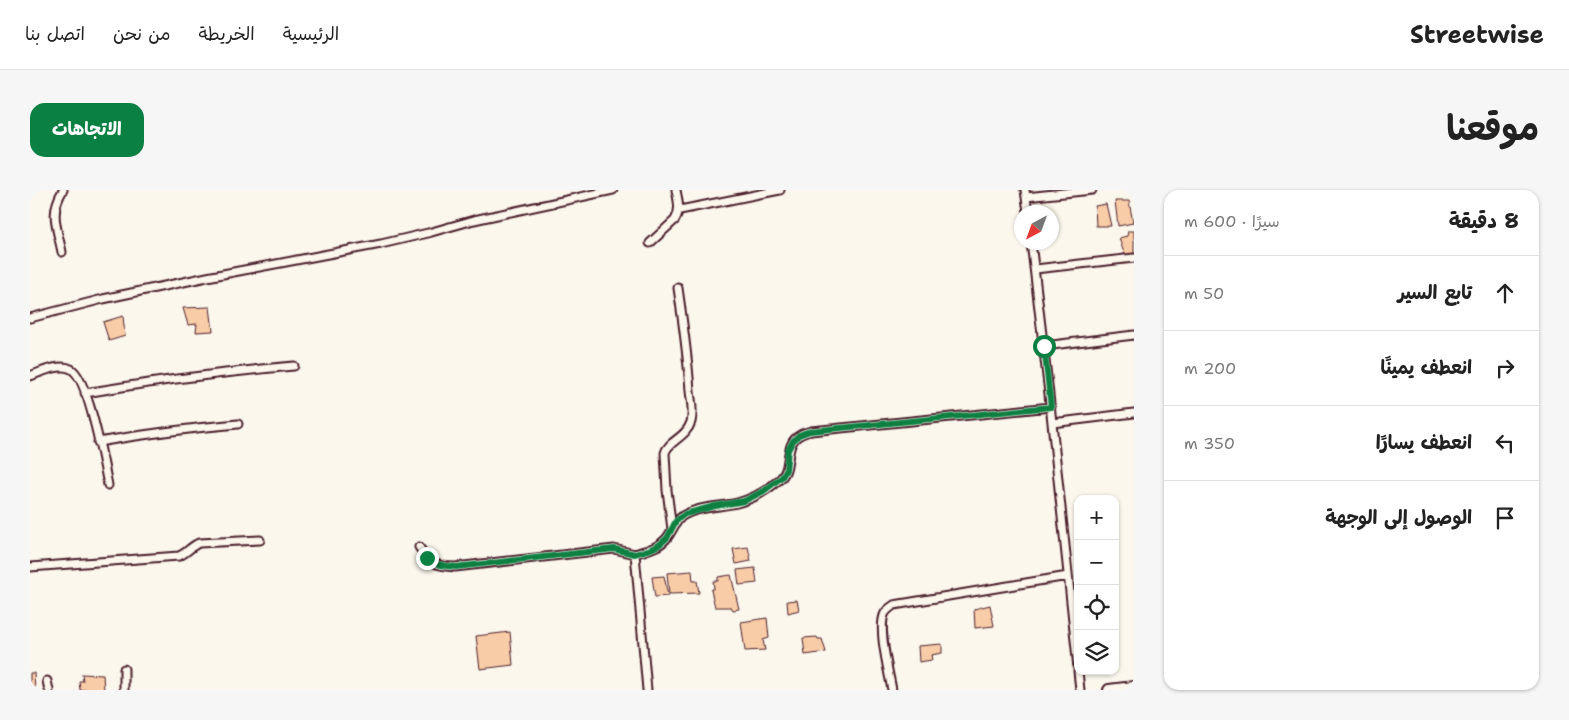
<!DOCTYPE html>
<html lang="ar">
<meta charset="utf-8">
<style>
:root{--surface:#fff;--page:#f6f6f6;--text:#222;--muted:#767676;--line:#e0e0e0;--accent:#0b8043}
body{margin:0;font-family:"Shantell Sans","Playpen Sans Arabic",sans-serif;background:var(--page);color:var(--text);direction:rtl}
.controls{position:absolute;right:15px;bottom:15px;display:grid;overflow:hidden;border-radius:10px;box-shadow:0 1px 4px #0004}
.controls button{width:45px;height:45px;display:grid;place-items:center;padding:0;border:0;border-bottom:1px solid var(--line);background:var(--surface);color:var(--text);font:25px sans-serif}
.compass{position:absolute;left:984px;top:15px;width:45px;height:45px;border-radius:50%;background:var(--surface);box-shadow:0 1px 4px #0004;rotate:221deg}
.stop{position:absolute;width:15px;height:15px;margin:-11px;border:4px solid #0b8043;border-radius:50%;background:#fff}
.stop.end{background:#0b8043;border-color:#fff;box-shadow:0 1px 5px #0008}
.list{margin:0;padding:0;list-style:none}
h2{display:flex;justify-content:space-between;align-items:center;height:65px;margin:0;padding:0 20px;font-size:21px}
h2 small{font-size:16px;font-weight:400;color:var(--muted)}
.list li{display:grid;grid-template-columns:32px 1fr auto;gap:15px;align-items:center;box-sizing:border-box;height:75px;padding:0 20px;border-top:1px solid var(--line)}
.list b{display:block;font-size:19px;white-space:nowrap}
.list em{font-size:16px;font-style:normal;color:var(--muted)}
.icon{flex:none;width:28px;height:28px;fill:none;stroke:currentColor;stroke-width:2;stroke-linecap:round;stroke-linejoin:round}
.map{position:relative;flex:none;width:1104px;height:500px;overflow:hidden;direction:ltr;border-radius:15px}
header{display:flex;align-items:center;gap:30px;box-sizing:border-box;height:70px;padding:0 25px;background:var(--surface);border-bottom:1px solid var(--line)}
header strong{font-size:24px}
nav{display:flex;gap:28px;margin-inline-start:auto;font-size:18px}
.intro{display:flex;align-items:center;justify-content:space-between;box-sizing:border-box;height:120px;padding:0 30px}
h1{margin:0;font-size:35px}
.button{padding:12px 22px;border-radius:15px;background:var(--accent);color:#fff;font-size:18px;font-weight:700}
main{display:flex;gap:30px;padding:0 30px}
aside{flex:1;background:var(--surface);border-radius:15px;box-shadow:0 1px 4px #0004}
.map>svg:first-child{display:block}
</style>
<header>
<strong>Streetwise</strong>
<nav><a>الرئيسية</a><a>الخريطة</a><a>من نحن</a><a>اتصل بنا</a></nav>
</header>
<div class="intro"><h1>موقعنا</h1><a class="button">الاتجاهات</a></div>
<main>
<aside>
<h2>8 دقيقة<small>سيرًا · 600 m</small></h2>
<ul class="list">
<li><svg class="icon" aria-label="ahead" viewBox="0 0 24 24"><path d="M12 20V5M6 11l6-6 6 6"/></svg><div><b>تابع السير</b></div><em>50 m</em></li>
<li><svg class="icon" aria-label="right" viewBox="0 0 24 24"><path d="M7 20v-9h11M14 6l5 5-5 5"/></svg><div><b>انعطف يمينًا</b></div><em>200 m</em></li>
<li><svg class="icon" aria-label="left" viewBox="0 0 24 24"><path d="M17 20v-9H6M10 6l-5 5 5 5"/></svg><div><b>انعطف يسارًا</b></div><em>350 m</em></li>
<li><svg class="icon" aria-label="arrive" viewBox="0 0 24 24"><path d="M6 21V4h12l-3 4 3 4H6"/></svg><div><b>الوصول إلى الوجهة</b></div></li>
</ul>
</aside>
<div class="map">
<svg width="1104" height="500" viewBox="0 0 1104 500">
<rect width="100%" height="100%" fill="#fbf7ec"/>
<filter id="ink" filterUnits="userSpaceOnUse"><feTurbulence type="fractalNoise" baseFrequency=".02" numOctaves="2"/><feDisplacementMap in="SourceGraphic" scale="10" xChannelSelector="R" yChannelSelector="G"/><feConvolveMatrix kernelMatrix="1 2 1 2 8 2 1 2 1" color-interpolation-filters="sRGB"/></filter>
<g filter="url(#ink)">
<path fill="#f9cca8" stroke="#4a1f2b" d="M1085,11H1099L1103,33L1088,36Z
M1076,14L1081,36H1066L1065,16Z
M1098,41H1104V64L1095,66L1089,48L1097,46Z
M180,117L183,141L166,142L167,134L158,135L153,118Z
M93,126L95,146L79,151L73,132Z
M718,357L721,371L706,374L703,359Z
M725,378L727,393L709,395L707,380Z
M662,381L663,391H667L669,403L639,404L637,383Z
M701,385L709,419L703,420L701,417H685L681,400L684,398L683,391H688V387Z
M634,386L638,406L625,407L622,387Z
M767,410L769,420L758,423L757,411Z
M960,415L964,436L945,438L944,419Z
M737,428L739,448L733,450L735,460L715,461L711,432Z
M480,442L483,475L450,479L446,446Z
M787,447L788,449H792L796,462L775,465L773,448Z
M912,454V463L901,465L902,470L889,472L888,456Z
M0,483H4L5,500H0Z
M52,484L73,485L74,500H50L49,491H53Z"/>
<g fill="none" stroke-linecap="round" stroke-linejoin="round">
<defs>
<path id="street" d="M995,0L998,22
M996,7L1062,0
M650,20L750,0
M1001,52L1018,195L1048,478
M620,53L645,30C651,20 648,11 646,0
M32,62C27,37 19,23 33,0
M1005,79L1104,68
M0,128L73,109L177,87L351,54L398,43L444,30L583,0
M1014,156L1104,145
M0,186C11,182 30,173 41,179C58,187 74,275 78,295
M55,203C125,191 194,182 264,176
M1022,233L1104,223
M68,252C115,244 161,238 208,234
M642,339L637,300L635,263C638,251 656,248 661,232C664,222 661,211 660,201C658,167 653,133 648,98
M389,357C400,374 406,376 425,377L584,359L605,364L617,500
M605,364C616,360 628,358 636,349C643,341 645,330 654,325C670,316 690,317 707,313C723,309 738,300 750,289C763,278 753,254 770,245C773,243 777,242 781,241L1021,217
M0,377L149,366C157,363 161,356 169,353L230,350
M94,479V500
M1048,481L1050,500
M17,491L19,500
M862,500C859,483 847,437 855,423C857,420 861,417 864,415L1038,386"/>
<path id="secondary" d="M1079,500L1104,497"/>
</defs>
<use href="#street" stroke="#4a1f2b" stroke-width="11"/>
<use href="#secondary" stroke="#4a1f2b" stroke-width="14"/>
<use href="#street" stroke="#fbf7ec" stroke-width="7"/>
<use href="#secondary" stroke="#fbf7ec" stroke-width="10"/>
</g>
</g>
<g fill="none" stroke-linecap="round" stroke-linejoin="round" filter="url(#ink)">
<path stroke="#0b8043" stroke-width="6" d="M397,368C406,375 414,376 426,377L584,359L605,364L621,359L629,355L637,348L646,331L655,324L685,316L714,311L734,301L752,287L756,280L758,260L763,251L769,245L780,241L1021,217L1014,156"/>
</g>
</svg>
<div class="controls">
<button>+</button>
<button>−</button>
<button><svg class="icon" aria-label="locate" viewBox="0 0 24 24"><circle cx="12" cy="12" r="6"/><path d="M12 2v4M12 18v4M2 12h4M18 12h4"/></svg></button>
<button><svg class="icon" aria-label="layers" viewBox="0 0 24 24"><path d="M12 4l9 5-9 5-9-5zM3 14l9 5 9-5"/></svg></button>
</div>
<svg class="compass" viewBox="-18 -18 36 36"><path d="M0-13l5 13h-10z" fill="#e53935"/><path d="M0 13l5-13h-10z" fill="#767676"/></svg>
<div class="stop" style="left:1014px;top:156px"></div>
<div class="stop end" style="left:397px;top:368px"></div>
</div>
</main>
